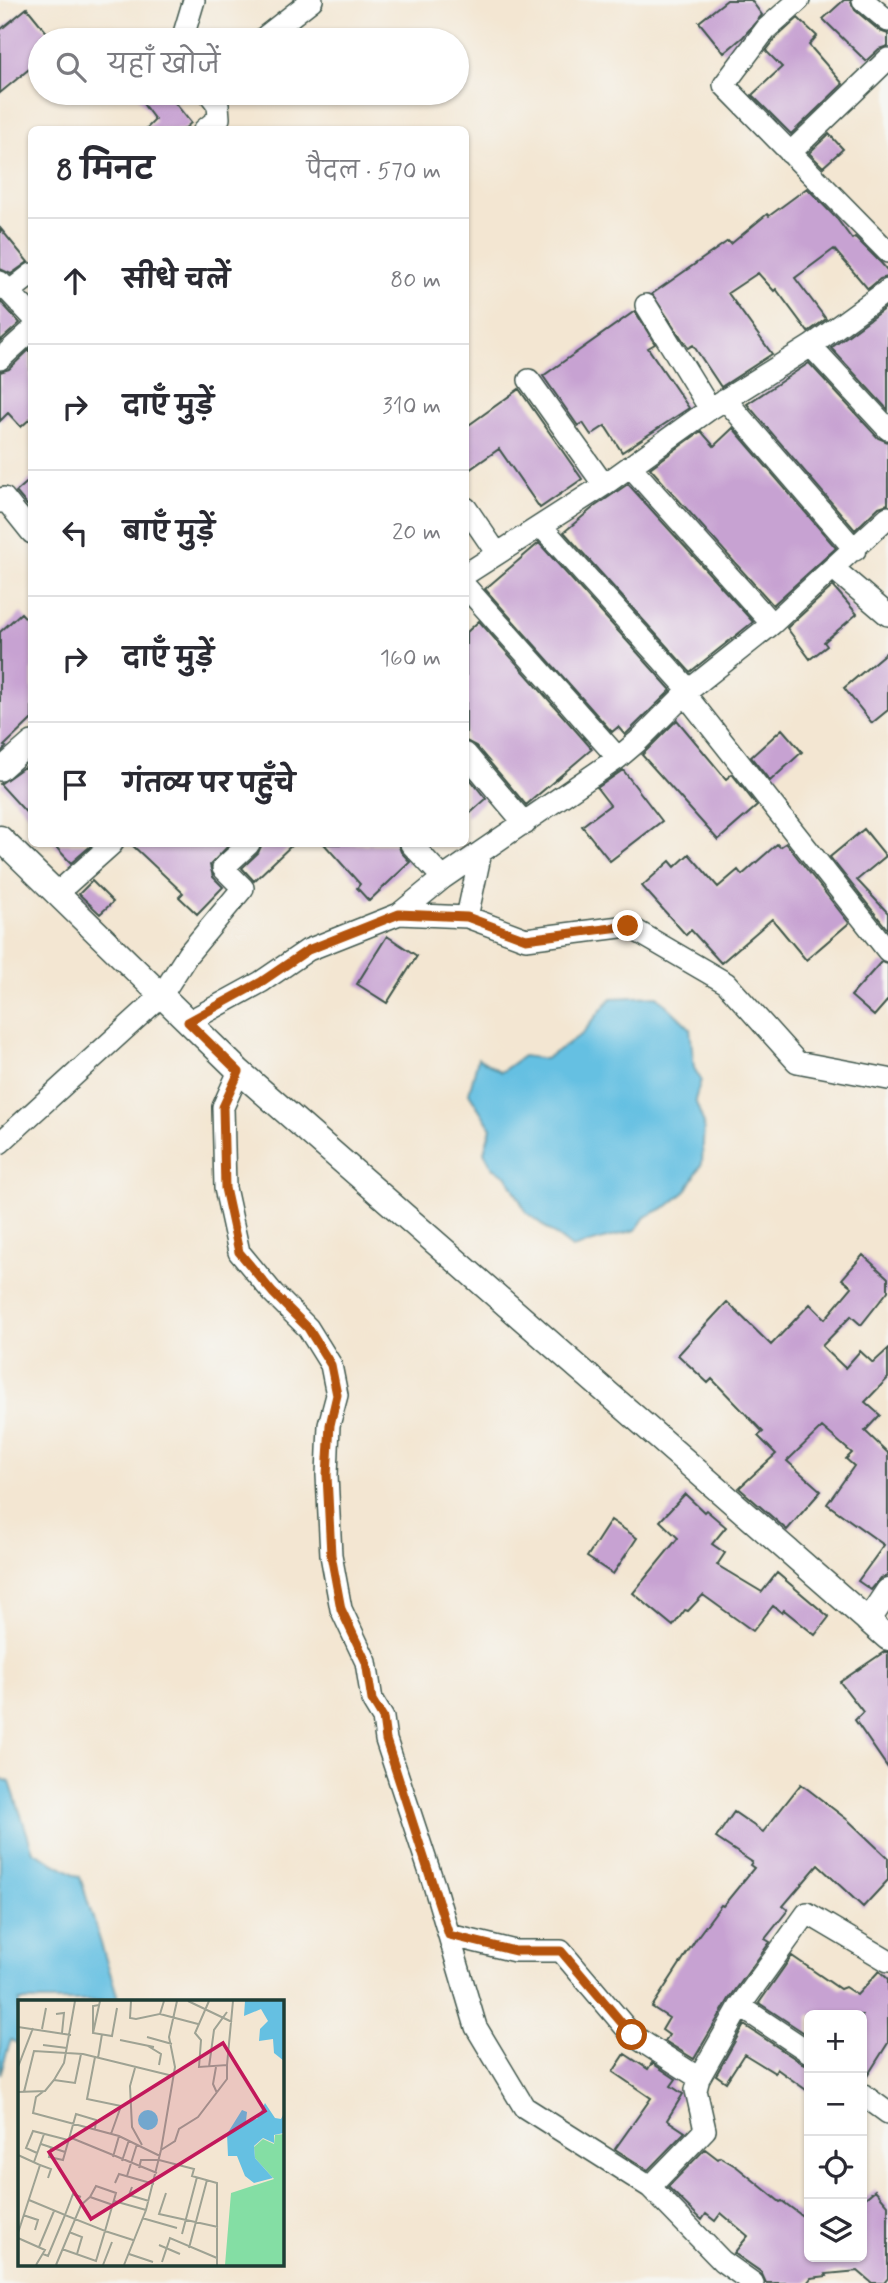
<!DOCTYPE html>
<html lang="hi">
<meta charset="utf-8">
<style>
:root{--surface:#fff;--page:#f2f2f3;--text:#2b2b33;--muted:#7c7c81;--line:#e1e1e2}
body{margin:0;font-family:Mynerve,"Playpen Sans Deva",sans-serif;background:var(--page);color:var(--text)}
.controls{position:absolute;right:21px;bottom:21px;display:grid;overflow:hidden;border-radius:10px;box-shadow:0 2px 5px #0004}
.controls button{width:63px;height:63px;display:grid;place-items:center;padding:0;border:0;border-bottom:2px solid var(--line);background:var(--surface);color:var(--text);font:35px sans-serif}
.stop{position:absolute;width:21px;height:21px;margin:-16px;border:5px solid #b45309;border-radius:50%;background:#fff}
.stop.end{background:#b45309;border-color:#fff;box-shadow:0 2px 7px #0008}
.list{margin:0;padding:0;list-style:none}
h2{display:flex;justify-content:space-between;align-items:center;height:91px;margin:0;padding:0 28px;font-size:30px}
h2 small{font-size:23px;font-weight:400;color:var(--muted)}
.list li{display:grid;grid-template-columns:46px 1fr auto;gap:21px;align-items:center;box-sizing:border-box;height:126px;padding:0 28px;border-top:2px solid var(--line)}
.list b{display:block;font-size:26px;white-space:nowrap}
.list em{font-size:23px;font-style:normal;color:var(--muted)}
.icon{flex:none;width:38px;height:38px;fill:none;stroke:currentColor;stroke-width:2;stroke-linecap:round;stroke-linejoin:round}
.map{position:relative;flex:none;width:888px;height:2283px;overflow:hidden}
.search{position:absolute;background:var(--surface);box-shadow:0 2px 5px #0004;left:28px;top:28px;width:441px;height:77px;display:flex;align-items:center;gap:18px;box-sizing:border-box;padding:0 24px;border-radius:38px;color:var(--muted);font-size:26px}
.panel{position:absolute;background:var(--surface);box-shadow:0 2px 5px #0004;left:28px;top:126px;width:441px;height:721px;border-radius:10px}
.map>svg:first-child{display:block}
</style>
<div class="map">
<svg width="888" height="2283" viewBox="0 0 888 2283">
<rect width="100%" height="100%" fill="#f6f6f2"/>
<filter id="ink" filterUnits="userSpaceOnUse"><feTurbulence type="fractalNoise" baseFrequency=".0143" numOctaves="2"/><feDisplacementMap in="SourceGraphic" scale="14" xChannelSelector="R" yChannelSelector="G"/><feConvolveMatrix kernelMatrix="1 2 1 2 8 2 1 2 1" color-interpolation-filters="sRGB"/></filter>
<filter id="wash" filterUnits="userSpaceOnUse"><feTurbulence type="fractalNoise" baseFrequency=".00686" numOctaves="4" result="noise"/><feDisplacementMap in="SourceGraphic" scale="28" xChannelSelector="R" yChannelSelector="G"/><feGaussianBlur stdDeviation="1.57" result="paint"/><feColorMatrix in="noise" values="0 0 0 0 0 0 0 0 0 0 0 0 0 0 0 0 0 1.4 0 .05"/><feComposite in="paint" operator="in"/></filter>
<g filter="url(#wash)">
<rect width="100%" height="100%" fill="#f3e6d2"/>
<path fill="#65c0e2" stroke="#427e8b" stroke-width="2" d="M657,996L690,1028L694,1068L701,1080L695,1100L704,1124L702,1163L686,1191L668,1206L645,1217L636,1230L572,1248L526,1212L507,1176L493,1168L484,1152L491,1128L469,1093L478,1058L501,1072L523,1056L545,1059L582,1034L611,998Z
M0,1778L10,1782L33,1851L80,1877L119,2001H19V2044L11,2040L0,2074Z"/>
<g id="blocks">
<path fill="#c7a2d2" d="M727,0H751L762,15L743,37L724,53L699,22Z
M844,0H850L855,10L880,31L888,34V46L879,49L866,61L823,19Z
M27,8L53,40H40V60L0,93V30Z
M798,18L817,36L809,45L843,84L791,134L752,95L782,67L766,51L776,38Z
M135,93H167L191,123L183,130H145L155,120Z
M829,134L843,149L823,167L809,153Z
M807,188L837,219L852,239L855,237L881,263L888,271V277L880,279L868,289L834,249L795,278L826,319L808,332L776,289L774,291L758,273L728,293L772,354L721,387L693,345L688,348L652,294L728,241L731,244L767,214L769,216Z
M0,228L28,262L11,274L0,269Z
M0,301L20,323L0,341Z
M888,306V410L831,348Z
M635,311L655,344L648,348L689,408L622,452L605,426L591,435L583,423L578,426L543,376Z
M30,349L32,417L21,427L8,413L0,421V372L9,369Z
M809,363L878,438L888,442V504L879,507L855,530L747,404Z
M519,389L582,479L540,508L499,449L466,472V427Z
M733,428L836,548L773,605L650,468L701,431L714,446Z
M32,478V511L16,492Z
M628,484L753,622L690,672L564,532L594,507Z
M539,543L671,690L625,735L618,727L612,732L485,589Z
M833,586L857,614L824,642L827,646L810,659L787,628Z
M21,613L32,625V719L4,746L6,747L0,753V632Z
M479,621L592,749L526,805L476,746L466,741V633Z
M888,651V710L872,723L844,688Z
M677,720L726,779L732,774L757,806L718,840L642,755Z
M782,729L802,752L770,781L751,757Z
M24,767L32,776V819L0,784Z
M623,770L662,821L610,861L582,826L610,805L597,788Z
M466,774L486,799L466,817Z
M864,829L886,856L857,880L888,913V930L830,857Z
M786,843L849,923L806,960L772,919L721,963L691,930L686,935L642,886L670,861L675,867L689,854L718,887L738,870L742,875L777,844L780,847Z
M53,844H93L71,863Z
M131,844H230L210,865L213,877L223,887L197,914L179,897L183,893Z
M262,844H293L254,881L242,868L258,853Z
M324,844H398L401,852L410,862L369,901L357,888L360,884Z
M92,881L113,902L100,914L79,894Z
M387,936L417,956L387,1003L357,984Z
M881,962L888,964V1000L874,1016L851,996Z
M863,1255L888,1278V1291L861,1325L851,1316L822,1346L845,1368L860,1351L873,1363L888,1349V1378L865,1402L880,1415L865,1431L888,1453V1576L881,1578L871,1590L858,1581L884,1545L827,1504L854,1466L846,1459L852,1453L822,1427L787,1461L821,1491L787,1530L739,1488L776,1454L758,1436L763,1432L712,1379L708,1383L678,1355L727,1302L771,1345L810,1304L825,1319L852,1287L842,1279Z
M685,1494L704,1512L706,1510L726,1527L712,1544L725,1553L717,1565L762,1592L777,1573L829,1617L815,1635L784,1610L782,1613L773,1606L753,1631L703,1595L688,1611L685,1610L673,1626L633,1593L678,1538L660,1521Z
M611,1520L637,1538L613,1574L587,1557Z
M884,1652H888V1768L855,1720L863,1712L840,1682Z
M801,1784L849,1821L888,1858V1880L863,1907L818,1865L783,1906L788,1910L765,1939L770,1942L729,1999L694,2059L665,2041L669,2035L662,2030L669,2018L652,2007L698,1936L721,1905L723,1906L754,1868L750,1865L752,1862L716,1838L734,1812L763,1832Z
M792,1956L840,1989L845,1987L857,1995L879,1971L888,1979V2043L864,2081H862V2015H809V2036L759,2003Z
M744,2025L802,2063L809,2065V2092L777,2069L775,2073L744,2054L726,2082L716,2075Z
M625,2054L648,2069L652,2063L676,2079L671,2086L683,2094L667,2120L685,2132L648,2170L615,2149L651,2098L613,2072Z
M705,2149L718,2159L720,2157L737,2167L780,2202L782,2201L809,2221V2257H862V2201L875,2190L888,2205V2278L884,2283H872L858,2271L826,2274L827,2276L811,2278L807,2283H766L761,2272L734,2253L748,2236L721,2213L715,2221L706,2214L702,2220L668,2187Z"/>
</g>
</g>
<g filter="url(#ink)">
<use href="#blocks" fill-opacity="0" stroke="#3f564c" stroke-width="2"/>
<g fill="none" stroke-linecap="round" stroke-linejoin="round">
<defs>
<path id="minor" d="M799,0L766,29L724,85L888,252
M863,0L888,21
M266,36L312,0
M182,40L194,0
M204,130L219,118L218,105L209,93
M790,153L888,59
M0,282L32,316
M9,292L32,274
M646,305L710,409
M811,346L888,429
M0,359L32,330
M529,380L604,485
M725,399L855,550
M630,466L772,624
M0,502L4,498L32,533
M466,508L496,552
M541,526L689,690
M834,569L888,615
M466,574L604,485L710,409L811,346L888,290
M466,587L618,758
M685,694L888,951
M466,754L525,824
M0,770L32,742
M411,844L443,878
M56,894L112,844
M399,914L467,917L526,939L628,926L726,983L797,1062L888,1079
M467,917L481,852
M188,1022L261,982L308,950L399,914L443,878L618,758L638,741L689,690L772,624L888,517
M239,1071L223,1107L225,1188L239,1252L273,1293L308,1328L331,1365L337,1395L329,1425L327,1475L331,1555L341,1609L366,1662L372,1700L383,1718L386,1740L434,1885L476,2027L524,2107L650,2187L705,2130L696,2090L699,2078L740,2006L807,1913L888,1961
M0,1143L161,996L188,954L243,888L223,868L249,844
M449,1935L515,1951H561L632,2035L699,2078
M740,2006L809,2052
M862,2094L888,2113
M650,2187L722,2261L753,2283"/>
<path id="tertiary" d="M0,838L239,1071L888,1638
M868,1621L888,1591"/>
</defs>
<use href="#minor" stroke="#3f564c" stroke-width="24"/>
<use href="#tertiary" stroke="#3f564c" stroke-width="27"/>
<use href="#minor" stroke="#fff" stroke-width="21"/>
<use href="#tertiary" stroke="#fff" stroke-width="24"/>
</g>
</g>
<g fill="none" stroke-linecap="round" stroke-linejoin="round" filter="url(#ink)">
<path stroke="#b45309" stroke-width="9" d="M628,926L526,939L467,917L399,914L308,950L261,982L188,1022L239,1072L223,1107L225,1188L239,1252L273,1293L308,1328L331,1365L337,1395L330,1425L327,1475L331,1555L341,1609L366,1662L372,1700L383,1718L386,1740L449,1935L515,1951H561L632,2035"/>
</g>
<g transform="translate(18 2000)">
<rect width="266" height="266" fill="#f3e6d2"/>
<path d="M266,134V265H207L213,193L256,179L237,158L236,147L245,139L256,144L257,135Z" fill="#84dea4"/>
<path d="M227,1H266V61L256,53L255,39L241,41L242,29L250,21L243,9L226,16ZM247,103L257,118L263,119L266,113V133L256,135V143L245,138L236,146L237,158L255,178L236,183L227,176L219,156H210L209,134L224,110L229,112L228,121L239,119ZM120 120a10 10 0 1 1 20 0a10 10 0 1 1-20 0Z" fill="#65c0e2"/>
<path fill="none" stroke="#9ea293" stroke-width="2" d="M82,1L75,33L94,36L99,8M113,1L112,18L118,19L142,14L146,1M170,1L214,22M38,14L46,13L44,33M142,14L180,24M0,27L53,35M24,29L28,8M75,33V6L81,5M129,37L154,44M102,40L136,47M25,45L49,48M130,46L143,54L141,65M77,57L69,99L103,106L93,134M80,58L84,34M209,65L215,1M0,67L15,28M191,67L196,30L209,12M198,67L195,84L199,93M117,68L112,86L114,127L124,145M36,80L57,83L63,54M26,91L18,97L15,113L101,136L142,156M0,92L27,91L36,80L46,63L57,1M6,92L16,51L65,54L155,76M51,137L139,173M23,144L47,152M33,148L31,157L45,160L58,114L78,120L77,129M143,150L157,141L161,129L180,117L209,79V65L181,67L183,40L177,33L191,1M19,153L8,148L15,131L50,140M0,155L22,165L0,233M95,157L101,136M104,161L111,140M16,162L26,134M22,165L33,169L30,178M121,168L123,160H141L176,169L174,176L199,183V265M109,176L119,144M97,183L101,174L136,184M114,187L111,195L131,201M148,193L141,214L200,227M11,200L47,215L55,194L63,197M96,201L128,210M5,215L20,220L17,230M124,218L159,228M51,232L64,237L59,254M164,234L179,177M0,238L27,250L18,265M141,245L162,254M21,247L36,211M171,248L189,180M44,249L78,261L87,231L115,240M25,254L30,256L47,215L87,231L98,193L78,186L72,197M111,254L135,262M144,262L152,238L199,258M38,265L63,205L72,197L95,205M85,265L94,242M106,265L128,210L143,150L157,67L151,37L159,1"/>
<path fill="#c2185b" fill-opacity="0.15" stroke="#c2185b" stroke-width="3.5" d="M205,43L247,111L73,219L31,152Z"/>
<rect width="266" height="266" fill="none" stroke="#1f3d34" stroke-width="3.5"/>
</g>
</svg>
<div class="controls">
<button>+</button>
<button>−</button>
<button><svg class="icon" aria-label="locate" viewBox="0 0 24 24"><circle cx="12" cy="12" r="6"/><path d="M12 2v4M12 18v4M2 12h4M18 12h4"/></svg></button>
<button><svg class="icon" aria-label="layers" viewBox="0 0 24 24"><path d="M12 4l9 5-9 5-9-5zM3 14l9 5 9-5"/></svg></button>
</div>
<div class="stop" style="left:632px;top:2035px"></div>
<div class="stop end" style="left:628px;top:926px"></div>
<div class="search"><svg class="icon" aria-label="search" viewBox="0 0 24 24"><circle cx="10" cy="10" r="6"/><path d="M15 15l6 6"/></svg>यहाँ खोजें</div>
<section class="panel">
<h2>8 मिनट<small>पैदल · 570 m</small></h2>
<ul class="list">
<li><svg class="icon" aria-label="ahead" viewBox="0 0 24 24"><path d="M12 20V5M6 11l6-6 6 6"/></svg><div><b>सीधे चलें</b></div><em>80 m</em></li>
<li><svg class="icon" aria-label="right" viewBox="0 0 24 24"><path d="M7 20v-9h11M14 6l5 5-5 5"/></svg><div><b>दाएँ मुड़ें</b></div><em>310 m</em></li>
<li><svg class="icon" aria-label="left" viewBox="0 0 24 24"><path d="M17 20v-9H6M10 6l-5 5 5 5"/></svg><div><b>बाएँ मुड़ें</b></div><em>20 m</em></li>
<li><svg class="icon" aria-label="right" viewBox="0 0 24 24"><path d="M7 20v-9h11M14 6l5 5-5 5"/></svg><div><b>दाएँ मुड़ें</b></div><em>160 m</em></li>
<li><svg class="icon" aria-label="arrive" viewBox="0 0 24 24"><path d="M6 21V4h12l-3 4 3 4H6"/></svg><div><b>गंतव्य पर पहुँचे</b></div></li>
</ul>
</section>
</div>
